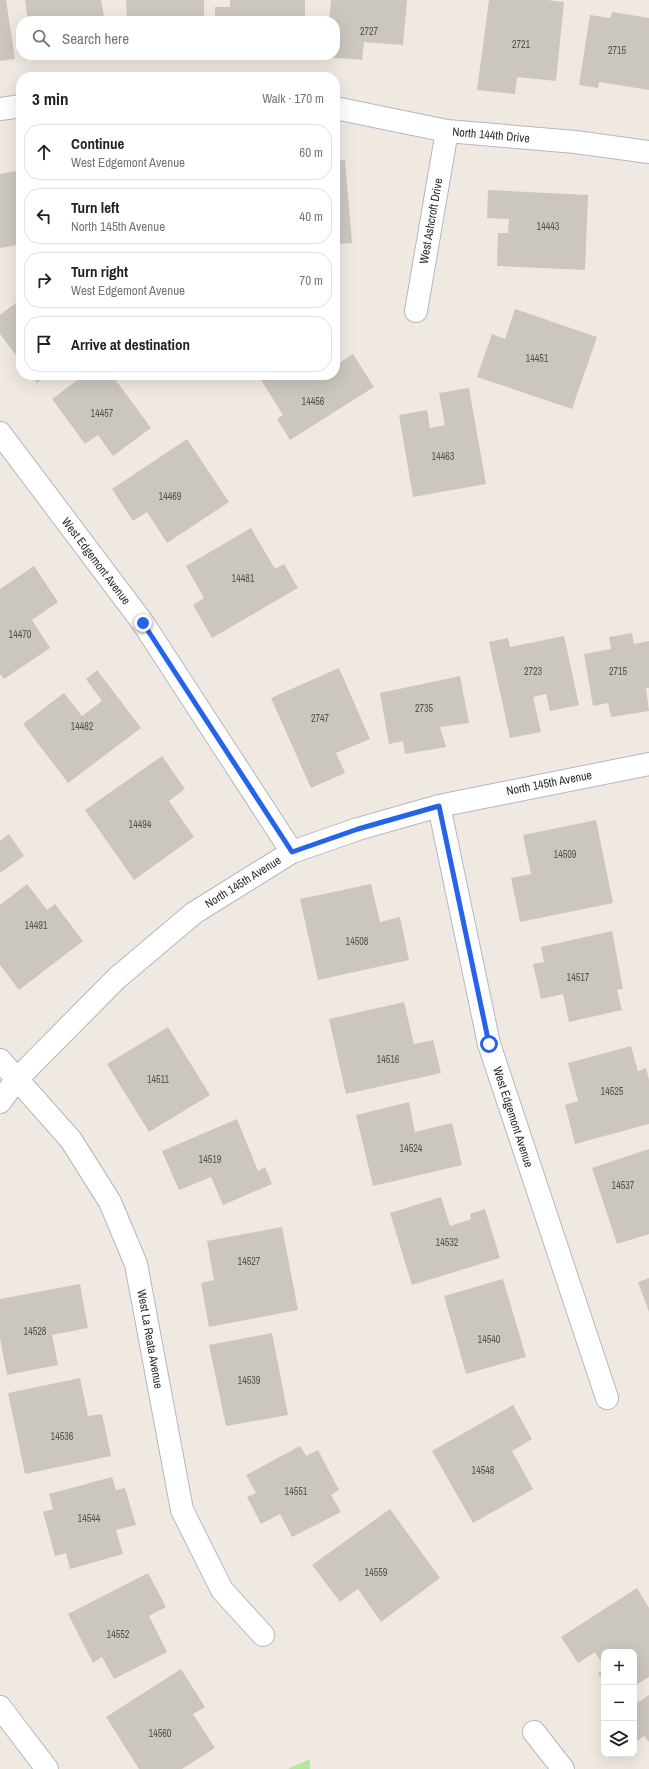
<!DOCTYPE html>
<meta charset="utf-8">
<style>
:root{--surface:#fff;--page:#f6f6f6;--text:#222;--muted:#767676;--line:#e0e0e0}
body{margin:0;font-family:"Archivo Narrow",sans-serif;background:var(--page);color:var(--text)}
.controls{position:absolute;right:12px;bottom:12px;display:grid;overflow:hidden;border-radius:8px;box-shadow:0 4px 16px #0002}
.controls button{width:36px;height:36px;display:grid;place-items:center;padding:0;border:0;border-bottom:1px solid var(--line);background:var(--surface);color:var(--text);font:20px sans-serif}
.stop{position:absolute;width:12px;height:12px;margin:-9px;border:3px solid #2563eb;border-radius:50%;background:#fff}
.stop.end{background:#2563eb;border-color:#fff;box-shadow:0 1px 4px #0008}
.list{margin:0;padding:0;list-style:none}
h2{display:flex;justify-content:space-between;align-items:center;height:52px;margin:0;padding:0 16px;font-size:17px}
h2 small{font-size:13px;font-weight:400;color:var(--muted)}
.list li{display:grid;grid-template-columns:26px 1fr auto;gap:12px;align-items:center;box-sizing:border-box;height:56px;margin:0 8px 8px;padding:0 8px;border:1px solid var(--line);border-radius:16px}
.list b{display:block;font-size:15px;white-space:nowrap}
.list p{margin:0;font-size:13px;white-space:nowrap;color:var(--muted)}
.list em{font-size:13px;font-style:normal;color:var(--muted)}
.icon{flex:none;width:22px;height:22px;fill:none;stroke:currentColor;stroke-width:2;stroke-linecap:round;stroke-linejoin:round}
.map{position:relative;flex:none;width:649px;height:1769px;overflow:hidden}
.search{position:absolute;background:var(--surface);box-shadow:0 4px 16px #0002;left:16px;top:16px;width:324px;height:44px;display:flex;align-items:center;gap:10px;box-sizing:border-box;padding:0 14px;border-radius:16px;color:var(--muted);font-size:15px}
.panel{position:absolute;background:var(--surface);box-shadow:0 4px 16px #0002;left:16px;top:72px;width:324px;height:308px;border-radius:16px}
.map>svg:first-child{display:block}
</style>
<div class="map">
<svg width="649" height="1769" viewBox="0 0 649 1769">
<rect width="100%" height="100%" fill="#efe9e1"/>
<path fill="#b6e59e" d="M310,1759V1769H288Z"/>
<path fill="#cbc7bf" d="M0,0H6L15,59L0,61Z
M25,0H101L105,21H28Z
M126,0H204V21H127Z
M230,0H305V21H215V7H230Z
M331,0H407L403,45L364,42L362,60L326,57V55H335V21H329Z
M489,0H547L564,2L556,81L517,77L515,94L477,90Z
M612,12L649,18V90L599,82L598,88L579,85L590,15L610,18Z
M345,160L352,243L335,244V161Z
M21,170V244L0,248V174Z
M488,190L588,195L585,270L497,266L498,233H508L509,219L487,218Z
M21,299V362L0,334V315Z
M515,309L597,337L572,409L477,377L492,334L505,339Z
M353,354L374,387L290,440L277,419L283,415L258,375H335V356L339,363Z
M31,375H47L37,383Z
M84,375H112L151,428L113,456L98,435L85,444L52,399Z
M469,388L486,484L413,497L399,415L427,410L430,428L445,425L439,393Z
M187,439L229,502L167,543L147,512L133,521L112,489Z
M251,528L275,569L284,564L298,588L212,638L193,605L204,598L186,566Z
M34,566L58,602L32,620L50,648L4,679L0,674V589Z
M632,633L634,644L649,641V688H646L649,711L611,717L608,703L593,706L584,654L611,649L609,637Z
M564,636L579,705L550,711L546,694L533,697L541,732L510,738L489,642L508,638L510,647Z
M339,668L370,739L336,753L345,773L311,788L271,698Z
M97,670L141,728L68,783L23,724L64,693L82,716L102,701L86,679Z
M460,676L469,723L440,727L446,747L405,754L403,741L389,744L380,693Z
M162,756L185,789L169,801L194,837L134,880L85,810Z
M596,820L613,903L520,922L511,878L531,874L523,835Z
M9,834L24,856L0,873V841Z
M27,884L47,910L55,904L83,941L19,990L0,965V905Z
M371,884L380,922L400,917L409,960L318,980L300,899Z
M612,931L623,989L617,990L622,1010L569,1022L563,994L541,999L533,964L544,962L541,947Z
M404,1002L414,1044L433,1040L441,1073L346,1094L329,1019Z
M168,1027L210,1095L149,1132L107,1064Z
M631,1046L638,1071L646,1068L649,1080V1124L575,1144L565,1105L578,1101L568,1063Z
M409,1102L415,1132L452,1123L462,1165L373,1186L356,1115Z
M237,1119L258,1171L265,1167L272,1184L223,1205L211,1177L179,1190L162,1151Z
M649,1149V1234L617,1244L592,1168Z
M441,1197L450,1226L471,1219L470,1214L485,1209L500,1258L412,1285L390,1213Z
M282,1227L298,1310L209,1327L201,1283L214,1280L207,1241Z
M649,1278V1312L638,1282Z
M503,1279L526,1357L466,1374L444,1296Z
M80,1284L88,1328L52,1335L58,1365L7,1375L0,1338V1299Z
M272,1333L288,1415L226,1426L209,1345Z
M80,1378L88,1416L102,1414L111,1456L25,1474L8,1393Z
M513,1405L532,1439L512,1451L533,1489L473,1523L432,1451Z
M300,1446L306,1456L318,1450L339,1490L331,1495L341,1512L292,1537L280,1514L261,1524L247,1497L256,1493L246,1475Z
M112,1477L116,1490L125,1488L136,1525L116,1530L123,1554L70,1569L66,1553L55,1556L43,1512L53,1509L49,1494Z
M390,1509L440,1578L381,1622L358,1589L340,1602L312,1565Z
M148,1573L166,1607L149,1616L167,1652L114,1679L102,1657L93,1663L68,1614Z
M637,1588L649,1608V1677L634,1686V1652H604V1666L595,1652L578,1663L561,1637Z
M181,1669L205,1707L193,1714L215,1748L182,1769H139L106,1717Z
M604,1670V1682L598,1673Z
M649,1695V1742L644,1736L634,1743V1705Z"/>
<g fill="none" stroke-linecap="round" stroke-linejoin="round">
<defs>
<path id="street" d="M335,108L447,131L575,142L649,152
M0,109L21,106
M416,311L447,131
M0,433L143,623L292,852
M439,806L489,1044L607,1398
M0,1060L71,1140L110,1202L136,1264L182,1510L222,1590L263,1635
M0,1102L17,1079L117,978L194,913L292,852L358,829L439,806L649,764
M0,1707L47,1769
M534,1732L563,1769"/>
</defs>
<use href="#street" stroke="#b4b7c1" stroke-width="24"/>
<use href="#street" stroke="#fff" stroke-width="22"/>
</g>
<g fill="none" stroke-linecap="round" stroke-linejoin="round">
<path stroke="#2563eb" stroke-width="5" d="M143,623L292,852L358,829L439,806L489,1044"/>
</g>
<g text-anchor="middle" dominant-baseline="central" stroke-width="3.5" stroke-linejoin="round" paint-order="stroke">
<g font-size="10" fill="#555452">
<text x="369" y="31">2727</text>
<text x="521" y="44">2721</text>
<text x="617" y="50">2715</text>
<text x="548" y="226">14443</text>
<text x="537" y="358">14451</text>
<text x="313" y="401">14456</text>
<text x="102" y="413">14457</text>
<text x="443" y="456">14463</text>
<text x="170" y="496">14469</text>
<text x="243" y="578">14481</text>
<text x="20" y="634">14470</text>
<text x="533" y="671">2723</text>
<text x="618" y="671">2715</text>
<text x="424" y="708">2735</text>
<text x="320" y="718">2747</text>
<text x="82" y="726">14482</text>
<text x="140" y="824">14494</text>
<text x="565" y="854">14509</text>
<text x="36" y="925">14491</text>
<text x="357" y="941">14508</text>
<text x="578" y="977">14517</text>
<text x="388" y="1059">14516</text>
<text x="158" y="1079">14511</text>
<text x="612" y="1091">14525</text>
<text x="411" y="1148">14524</text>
<text x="210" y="1159">14519</text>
<text x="623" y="1185">14537</text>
<text x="447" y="1242">14532</text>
<text x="249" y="1261">14527</text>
<text x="35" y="1331">14528</text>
<text x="489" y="1339">14540</text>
<text x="249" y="1380">14539</text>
<text x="62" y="1436">14536</text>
<text x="483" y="1470">14548</text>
<text x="296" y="1491">14551</text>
<text x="89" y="1518">14544</text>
<text x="376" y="1572">14559</text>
<text x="118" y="1634">14552</text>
<text x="160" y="1733">14560</text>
</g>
<g font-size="12" fill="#2e2e2e" stroke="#fff">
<text transform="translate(491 135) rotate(5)">North 144th Drive</text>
<text transform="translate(431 221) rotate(-80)">West Ashcroft Drive</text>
<text transform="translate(96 561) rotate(53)">West Edgemont Avenue</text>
<text transform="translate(549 783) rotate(-11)">North 145th Avenue</text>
<text transform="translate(243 882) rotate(-32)">North 145th Avenue</text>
<text transform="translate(513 1117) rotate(72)">West Edgemont Avenue</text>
<text transform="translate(150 1339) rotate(80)">West La Reata Avenue</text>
</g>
</g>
</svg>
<div class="controls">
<button>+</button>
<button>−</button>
<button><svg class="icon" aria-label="layers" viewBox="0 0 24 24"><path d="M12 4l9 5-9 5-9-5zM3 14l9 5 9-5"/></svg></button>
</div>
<div class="stop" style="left:489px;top:1044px"></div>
<div class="stop end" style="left:143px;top:623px"></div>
<div class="search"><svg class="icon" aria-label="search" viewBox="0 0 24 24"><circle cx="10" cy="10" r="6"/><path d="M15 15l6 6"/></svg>Search here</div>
<section class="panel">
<h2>3 min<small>Walk · 170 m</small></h2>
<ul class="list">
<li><svg class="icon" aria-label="ahead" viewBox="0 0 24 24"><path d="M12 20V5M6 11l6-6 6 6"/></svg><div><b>Continue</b><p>West Edgemont Avenue</p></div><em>60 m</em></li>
<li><svg class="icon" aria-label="left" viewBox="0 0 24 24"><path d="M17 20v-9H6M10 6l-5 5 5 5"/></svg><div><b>Turn left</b><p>North 145th Avenue</p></div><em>40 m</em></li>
<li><svg class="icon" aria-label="right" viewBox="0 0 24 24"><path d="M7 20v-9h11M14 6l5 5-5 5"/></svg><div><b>Turn right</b><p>West Edgemont Avenue</p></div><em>70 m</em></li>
<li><svg class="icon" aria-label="arrive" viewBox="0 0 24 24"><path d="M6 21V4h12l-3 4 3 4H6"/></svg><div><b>Arrive at destination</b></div></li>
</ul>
</section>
</div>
